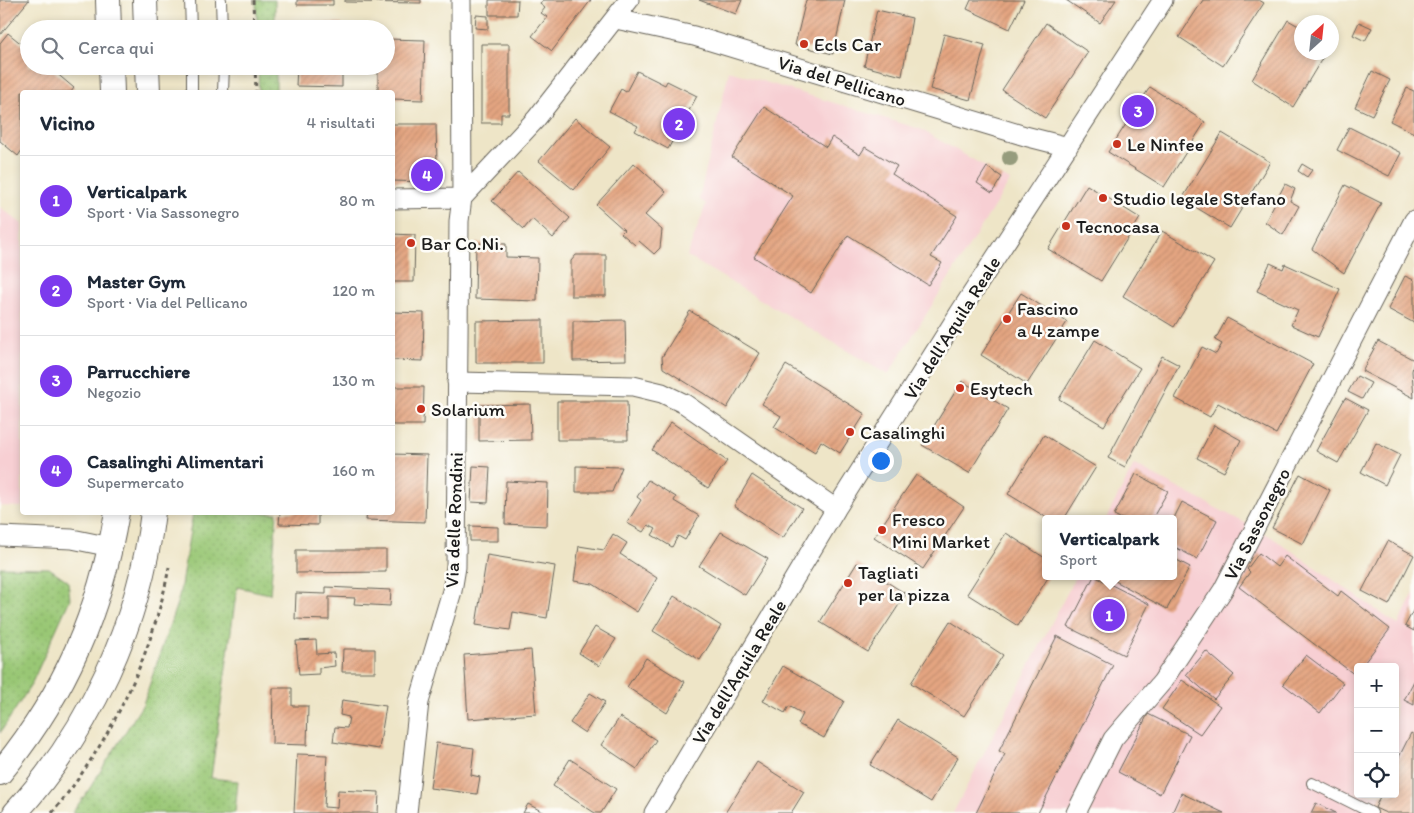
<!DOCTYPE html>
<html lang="it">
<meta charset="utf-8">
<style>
:root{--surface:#fff;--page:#f2f2f3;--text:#1f2937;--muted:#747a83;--line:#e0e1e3;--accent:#7c3aed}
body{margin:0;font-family:Itim,sans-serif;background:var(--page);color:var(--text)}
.controls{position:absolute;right:15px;bottom:15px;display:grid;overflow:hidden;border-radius:5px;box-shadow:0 2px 8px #0003}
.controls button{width:45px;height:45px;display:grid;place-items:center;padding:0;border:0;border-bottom:1px solid var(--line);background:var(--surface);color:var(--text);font:25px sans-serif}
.compass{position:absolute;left:1294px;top:15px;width:45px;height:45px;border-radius:50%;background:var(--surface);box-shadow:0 2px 8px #0003;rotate:27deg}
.you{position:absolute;left:880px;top:460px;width:18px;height:18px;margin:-12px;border:4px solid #fff;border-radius:50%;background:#1a73e8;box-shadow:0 0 0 8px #1a73e833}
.badge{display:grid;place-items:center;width:32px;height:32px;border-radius:50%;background:var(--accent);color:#fff;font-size:16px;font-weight:700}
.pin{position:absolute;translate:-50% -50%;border:2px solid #fff;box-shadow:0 1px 5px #0006}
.popup{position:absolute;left:1042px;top:515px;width:135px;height:65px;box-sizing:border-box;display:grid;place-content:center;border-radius:5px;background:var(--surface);filter:drop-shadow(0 1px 4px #0005);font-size:16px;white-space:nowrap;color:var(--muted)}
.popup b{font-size:19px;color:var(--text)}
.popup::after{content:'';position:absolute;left:50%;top:100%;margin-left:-10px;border:10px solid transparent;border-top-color:var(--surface)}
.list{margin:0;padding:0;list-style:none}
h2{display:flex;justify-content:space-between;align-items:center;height:65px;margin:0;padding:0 20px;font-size:21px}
h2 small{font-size:16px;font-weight:400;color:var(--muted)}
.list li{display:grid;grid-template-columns:32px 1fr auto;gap:15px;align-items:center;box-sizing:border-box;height:90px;padding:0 20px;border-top:1px solid var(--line)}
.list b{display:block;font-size:19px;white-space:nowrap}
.list p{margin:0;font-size:16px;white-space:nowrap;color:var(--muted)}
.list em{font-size:16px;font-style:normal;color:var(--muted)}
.icon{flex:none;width:28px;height:28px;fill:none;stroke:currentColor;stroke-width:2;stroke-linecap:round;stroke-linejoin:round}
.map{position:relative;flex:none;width:1414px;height:813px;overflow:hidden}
.search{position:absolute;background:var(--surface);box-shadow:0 2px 8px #0003;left:20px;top:20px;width:375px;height:55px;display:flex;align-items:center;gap:12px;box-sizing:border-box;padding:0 18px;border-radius:28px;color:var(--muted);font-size:19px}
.panel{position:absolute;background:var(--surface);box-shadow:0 2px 8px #0003;left:20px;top:90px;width:375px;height:425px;border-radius:5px}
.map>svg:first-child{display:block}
</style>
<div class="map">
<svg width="1414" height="813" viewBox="0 0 1414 813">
<defs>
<pattern id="green-dots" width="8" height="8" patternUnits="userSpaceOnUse" patternTransform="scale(1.25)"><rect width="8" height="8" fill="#99c775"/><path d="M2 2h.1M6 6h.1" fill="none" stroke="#83aa65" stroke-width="1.8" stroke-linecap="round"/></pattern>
<pattern id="building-hatch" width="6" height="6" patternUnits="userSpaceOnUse" patternTransform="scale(1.25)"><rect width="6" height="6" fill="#e4a581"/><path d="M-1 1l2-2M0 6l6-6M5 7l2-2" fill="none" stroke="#c38d6f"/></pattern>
</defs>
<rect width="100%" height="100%" fill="#fdfcf7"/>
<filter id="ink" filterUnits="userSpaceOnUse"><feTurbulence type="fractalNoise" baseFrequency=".02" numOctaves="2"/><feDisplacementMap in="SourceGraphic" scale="10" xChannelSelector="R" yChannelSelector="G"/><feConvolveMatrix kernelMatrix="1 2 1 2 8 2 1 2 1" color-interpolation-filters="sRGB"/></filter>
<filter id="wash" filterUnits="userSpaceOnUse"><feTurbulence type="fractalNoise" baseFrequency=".0096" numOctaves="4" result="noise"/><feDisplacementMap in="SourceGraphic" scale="20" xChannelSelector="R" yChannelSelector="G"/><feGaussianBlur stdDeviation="1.12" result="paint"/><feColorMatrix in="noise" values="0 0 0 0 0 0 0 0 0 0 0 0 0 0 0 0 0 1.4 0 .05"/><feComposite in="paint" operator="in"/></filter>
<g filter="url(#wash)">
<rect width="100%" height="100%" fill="#eee5c7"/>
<path fill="#f7cfd3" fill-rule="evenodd" d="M729,71L920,129L1010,181L888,375L687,256L706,204L699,199Z
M0,207L22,224V507L0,506Z
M1134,465L1270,536L1398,625L1414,593V813H953L1076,576H1173V519H1106ZM1358,667H1395V794H1358Z"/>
<path fill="url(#green-dots)" stroke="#5a7248" d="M256,0H275V29H257Z
M258,66H276V92H259Z
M193,513H277L270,594L237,587L211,778L238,781L235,813H72L88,791L143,704L179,597Z
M0,567L49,568L68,581L70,599L31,685L0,733Z"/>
<g id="blocks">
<path fill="url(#building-hatch)" d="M0,0H29L0,35Z
M297,0H333V5H297Z
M345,0H421V3L345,2Z
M489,0H518L517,15H489Z
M543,0H591L552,51L532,36L547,17L541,13L545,8L540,4Z
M699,0H742L736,14Z
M806,0H845L833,54L795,45Z
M971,0H1024L1010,29L967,9Z
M1066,0H1116L1100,23Z
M1203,0H1259L1264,3L1223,66L1179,37Z
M877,10L912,18L902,76L864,66Z
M476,15L488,16V29L475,28Z
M1288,20L1302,28V52H1326L1293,107L1252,80Z
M297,22L342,23V29H297Z
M1359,22L1372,28L1365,41L1353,35Z
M1046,23L1088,52L1045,118L1002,90Z
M8,33L29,50V66H48L74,88L71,92H22V150L18,156L0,141V43Z
M944,34L985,45L970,100L930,89Z
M386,39L425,40L423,100L392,99V92H378V66H386Z
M481,44H509V114H501V123H481Z
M297,66H342V87L296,86Z
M637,71L665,85L667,81L697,96L668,149L635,131L638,126L609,111L621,89L626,92Z
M1372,71L1390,80L1372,115L1355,107Z
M1150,87L1205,122L1164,187L1108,152Z
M1407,88L1414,91V133L1390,121Z
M764,107L826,147L832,137L860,155L865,147L897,166L892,174L957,216L931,257L942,263L928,285L848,235L811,293L754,257L793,196L732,157Z
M575,118L610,147L574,190L539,161Z
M392,124H436L437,165L430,169V182L392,181Z
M1349,127L1401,153L1389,176L1337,150Z
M1222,133L1270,162L1230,228L1182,199Z
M634,163L666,192L645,215L662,230L660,248L654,254L639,241L635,245L621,233L624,230L596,205Z
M1302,164L1312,170L1307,177L1298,171Z
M987,167L1002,177L992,193L977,183Z
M518,172L570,218L553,238L532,219L524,229L492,201Z
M1285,184L1295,189L1290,201L1299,206L1283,235L1265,222Z
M1087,185L1140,218L1101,281L1048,249Z
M1345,185L1381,203L1344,273L1312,249Z
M1162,231L1214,262L1174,327L1123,296Z
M392,234L415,235L414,282H392Z
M476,243L506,244V257L538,258L537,301L475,299Z
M576,255H606V296H571V261Z
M1270,263L1283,269L1285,264L1340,289L1318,337L1291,325L1298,310L1257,291Z
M1405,276L1414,280V323L1388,309Z
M1021,293L1067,322L1027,384L981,355Z
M690,311L760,353L727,408L663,368L662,357Z
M392,312L424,313L423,361L392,360Z
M1227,318L1313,364L1276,434L1218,403L1210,417L1175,398L1202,347L1216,354L1222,344L1215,340Z
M543,320V363H476V321Z
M625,320L626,360L573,361V321Z
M1095,340L1140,368L1104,426L1059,399Z
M1378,341L1414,360L1412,371L1414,398L1362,371Z
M1162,356L1179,365L1125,467L1108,458Z
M786,365L865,414L840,453L821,441L815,452L774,427L781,416L762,404Z
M1357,376L1371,383L1362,399L1348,392Z
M962,381L1008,409L969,473L922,445Z
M392,387H424L423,425H392Z
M1345,398L1368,410L1338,463L1316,451Z
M557,401H627L628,440H557Z
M530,404L531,440L479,441V405Z
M671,422L727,461L708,488L652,450Z
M1214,425L1241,440L1224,472L1197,458Z
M1044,435L1096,467L1064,519H1049L1008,494Z
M1376,443L1400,455L1385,485L1361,472Z
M392,454L427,455L425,522L366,520L367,512H392Z
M473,466L490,467L488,503L471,502Z
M576,466L622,467L612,492H576Z
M1136,474L1168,491L1152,519H1122L1114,515Z
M1300,474L1330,490L1303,544L1272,528Z
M752,475L802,508L783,538L734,506Z
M916,475L964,507L923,569L874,537Z
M648,480L676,497L674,501L699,516L685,540L678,536L672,547L652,535L656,529L648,525L643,532L627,523L641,500L637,497Z
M506,481L548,483L547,526L505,524Z
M1182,502L1217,520L1197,559L1173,546V520Z
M280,512H318V525L279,524Z
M470,526L498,527V541H470Z
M721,532L768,559L745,595L699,566Z
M1006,533L1045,558V576H1049L1018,626L967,594Z
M613,534L627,543L620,554L657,578L637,612L593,584L574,581L579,546L604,550Z
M1388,541L1414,555L1389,605L1362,591Z
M296,550H386V572L296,573Z
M1259,553L1277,567L1285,556L1338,596L1341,591L1390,629L1361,667H1358L1355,675L1239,587L1250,572L1247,569Z
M487,555L555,566L547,618L513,612L510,630L476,625Z
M1173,558L1190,567L1167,609L1106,576H1173Z
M857,563L906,594L868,652L820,622Z
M1094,576L1149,604L1124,655L1068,627Z
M326,587L391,590L390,606L354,604L355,598L329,597V620L295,619L296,593L326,594Z
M674,596L721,626L700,660L653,631Z
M1414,609V631L1405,626Z
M950,621L1003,655L964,716L911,683Z
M595,627L616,639L599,666L579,653Z
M1057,636L1113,665L1038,813H976L1005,754L999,751Z
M316,640L317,654L334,653L335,666L319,668V674L299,675L296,641Z
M343,649H375V672H342Z
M531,650L536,714L468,719L464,655Z
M1206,651L1234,675L1214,699L1186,675Z
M1306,655L1343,683L1320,713L1283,684Z
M646,658L685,682L667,713L627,687Z
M783,666L844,701L824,738L798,724L803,714L789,706L785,713L763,701Z
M1182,680L1220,706L1200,734L1162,709Z
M1414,681V705L1404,700Z
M273,688H292V706H308L307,745L272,744Z
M590,693L605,702L585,733L570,723Z
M342,700L386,706L379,749L333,742L335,727L347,728L349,717L340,715Z
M1148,714L1190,735L1160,794L1118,772Z
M620,717L656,740L637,769L601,745Z
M898,720L958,757L931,802L870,765Z
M1411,733L1414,735V813H1386L1375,808L1381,794H1395V765Z
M436,743L474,748L471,775L480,777L477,794L430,788Z
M297,754L327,755L324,807L337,808L338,790L379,792L378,813H294Z
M570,759L616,789L601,813H595L553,786Z
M757,762L804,792L791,813H725Z
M1181,793L1224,813H1172Z
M1316,803L1336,813H1311Z
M528,804L545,813H523Z"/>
</g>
</g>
<g filter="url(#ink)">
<use href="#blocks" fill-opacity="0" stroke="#666258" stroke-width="1"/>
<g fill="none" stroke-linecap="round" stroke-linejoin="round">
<defs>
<path id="service" d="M190,0L191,29
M221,0L222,29
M192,66V92
M223,92L224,66
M1312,783L1372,813"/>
<path id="minor" d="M616,19L694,36L1025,136L1068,147
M392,199L462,198L536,119L629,0
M457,382L633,386L662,393L685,404L836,509
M0,536L72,539L111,547
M407,813L419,702L452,591L456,567L459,221L462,198L461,0
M654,813L836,509L960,312L1163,0
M1076,813L1113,739L1162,682L1223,590L1414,220"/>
<path id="tertiary" d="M108,0L109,29
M145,0L146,29
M111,66L112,92
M147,66L148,92
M0,773C65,694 100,613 117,512
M15,813C90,731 140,623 153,512"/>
</defs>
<use href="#service" stroke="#666258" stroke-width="12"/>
<use href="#minor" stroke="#666258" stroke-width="21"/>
<use href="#tertiary" stroke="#666258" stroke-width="26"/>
<path stroke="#666258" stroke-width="3" stroke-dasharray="4 4" stroke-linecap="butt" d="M253,0L254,29
M255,66L256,92
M52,813C109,744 153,656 169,567"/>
<use href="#service" stroke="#fff" stroke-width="10"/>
<use href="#minor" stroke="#fff" stroke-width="19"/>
<use href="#tertiary" stroke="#fff" stroke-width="24"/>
</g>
<circle fill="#969c7d" cx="1010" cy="158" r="8"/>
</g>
<g fill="#c8321e" stroke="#fdfcf7" stroke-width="2">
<circle cx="804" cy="44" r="5"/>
<circle cx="1117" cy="144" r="5"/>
<circle cx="1103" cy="198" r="5"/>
<circle cx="1066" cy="226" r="5"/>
<circle cx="411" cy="243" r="5"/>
<circle cx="1007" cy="319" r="5"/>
<circle cx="960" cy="388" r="5"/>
<circle cx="421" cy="409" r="5"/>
<circle cx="850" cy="432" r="5"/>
<circle cx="882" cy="530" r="5"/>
<circle cx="848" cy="583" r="5"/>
</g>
<g text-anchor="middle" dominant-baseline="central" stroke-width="5" stroke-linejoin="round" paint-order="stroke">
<g font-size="19" fill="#1c1c1c" stroke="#fdfcf7" text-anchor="start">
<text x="814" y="44">Ecls Car</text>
<text x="1127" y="144">Le Ninfee</text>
<text x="1113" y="198">Studio legale Stefano</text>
<text x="1076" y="226">Tecnocasa</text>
<text x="421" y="243">Bar Co.Ni.</text>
<text x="1017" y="308">Fascino<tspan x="1017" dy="22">a 4 zampe</tspan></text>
<text x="970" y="388">Esytech</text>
<text x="431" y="409">Solarium</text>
<text x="860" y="432">Casalinghi</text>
<text x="892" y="519">Fresco<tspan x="892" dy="22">Mini Market</tspan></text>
<text x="858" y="572">Tagliati<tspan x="858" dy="22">per la pizza</tspan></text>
</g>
<g font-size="19" fill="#1c1c1c" stroke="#fdfcf7">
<text transform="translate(842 81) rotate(17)">Via del Pellicano</text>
<text transform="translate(952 328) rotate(-58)">Via dell'Aquila Reale</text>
<text transform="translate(454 520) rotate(-88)">Via delle Rondini</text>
<text transform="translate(1257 524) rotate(-63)">Via Sassonegro</text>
<text transform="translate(739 672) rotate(-59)">Via dell'Aquila Reale</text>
</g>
</g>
</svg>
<div class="controls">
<button>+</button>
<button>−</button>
<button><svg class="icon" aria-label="locate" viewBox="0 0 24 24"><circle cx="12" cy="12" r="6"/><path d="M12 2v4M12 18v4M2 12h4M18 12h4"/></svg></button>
</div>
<svg class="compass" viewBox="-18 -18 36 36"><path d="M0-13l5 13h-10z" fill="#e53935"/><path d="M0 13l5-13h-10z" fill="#747a83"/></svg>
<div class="you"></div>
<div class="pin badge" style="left:1109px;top:615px">1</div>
<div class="popup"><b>Verticalpark</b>Sport</div>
<div class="pin badge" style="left:679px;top:124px">2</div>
<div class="pin badge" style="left:1138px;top:111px">3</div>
<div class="pin badge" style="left:427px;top:175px">4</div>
<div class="search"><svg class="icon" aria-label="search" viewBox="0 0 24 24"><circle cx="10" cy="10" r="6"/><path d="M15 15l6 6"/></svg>Cerca qui</div>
<section class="panel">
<h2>Vicino<small>4 risultati</small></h2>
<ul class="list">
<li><span class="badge">1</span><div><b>Verticalpark</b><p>Sport · Via Sassonegro</p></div><em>80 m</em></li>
<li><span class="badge">2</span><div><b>Master Gym</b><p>Sport · Via del Pellicano</p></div><em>120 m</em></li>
<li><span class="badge">3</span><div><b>Parrucchiere</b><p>Negozio</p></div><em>130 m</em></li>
<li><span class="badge">4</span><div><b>Casalinghi Alimentari</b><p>Supermercato</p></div><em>160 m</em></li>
</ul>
</section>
</div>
